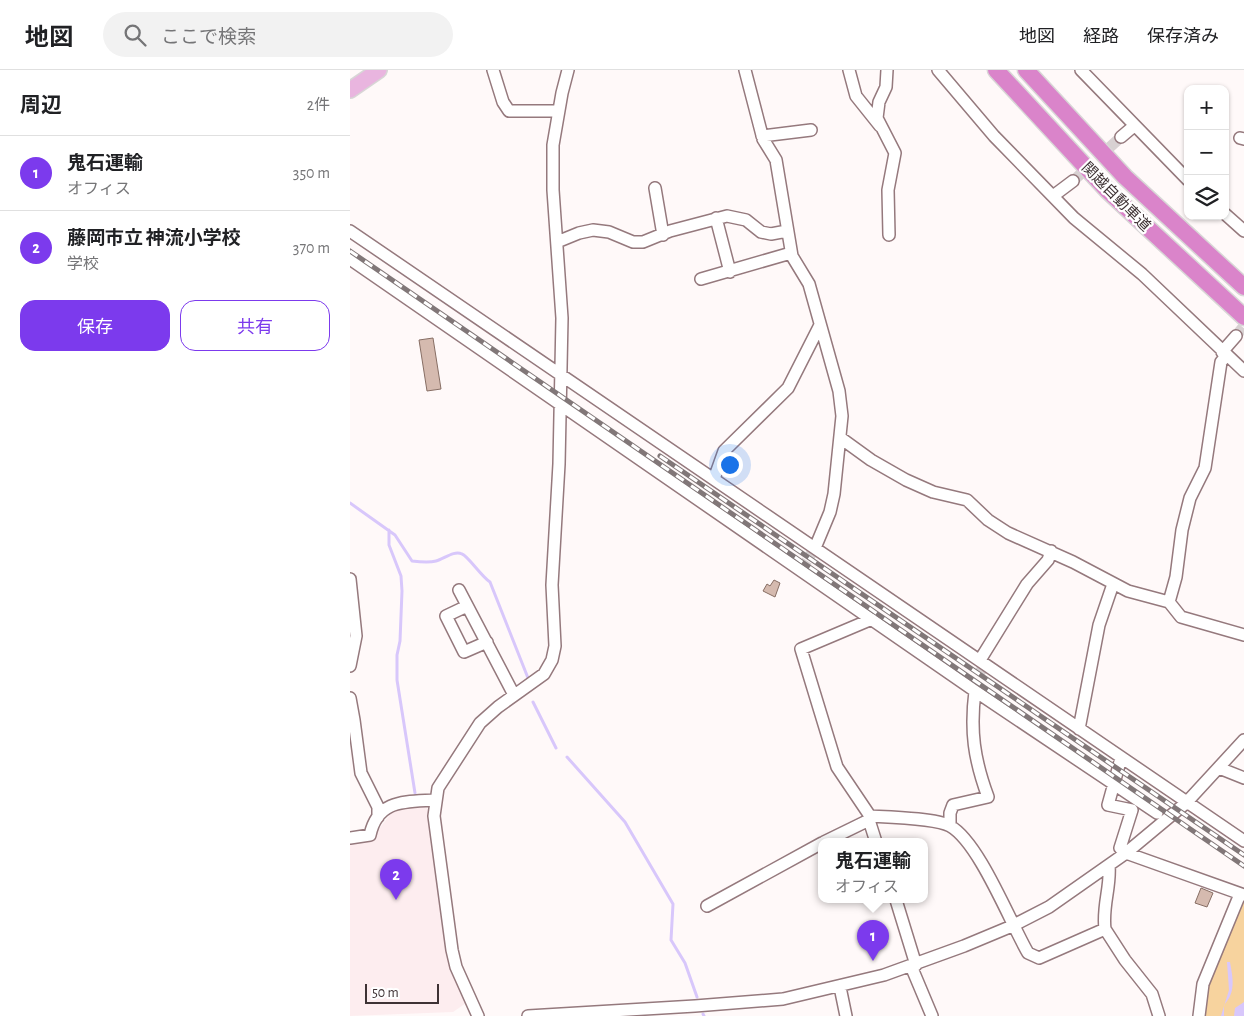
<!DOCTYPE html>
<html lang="ja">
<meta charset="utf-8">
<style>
:root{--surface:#fff;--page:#f2f2f2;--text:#202124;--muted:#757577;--line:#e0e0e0;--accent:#7c3aed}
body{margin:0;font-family:"Alegreya Sans","Noto Sans JP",sans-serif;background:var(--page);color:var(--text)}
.controls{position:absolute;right:15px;top:15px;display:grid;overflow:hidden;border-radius:10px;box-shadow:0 1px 4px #0004}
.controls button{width:45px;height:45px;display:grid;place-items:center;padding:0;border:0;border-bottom:1px solid var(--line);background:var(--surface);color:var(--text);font:25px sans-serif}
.scale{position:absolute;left:15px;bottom:12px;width:74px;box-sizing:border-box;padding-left:5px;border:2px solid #3e3234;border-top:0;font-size:14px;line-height:18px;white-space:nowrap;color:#3e3234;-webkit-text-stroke:4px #fff;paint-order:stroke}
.you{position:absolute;left:379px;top:394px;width:18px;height:18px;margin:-12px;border:4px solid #fff;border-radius:50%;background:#1a73e8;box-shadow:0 0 0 8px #1a73e833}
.badge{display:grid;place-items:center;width:32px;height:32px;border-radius:50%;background:var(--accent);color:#fff;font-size:16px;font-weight:700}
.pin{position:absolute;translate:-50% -41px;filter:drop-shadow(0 1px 2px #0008)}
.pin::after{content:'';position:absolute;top:26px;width:18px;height:15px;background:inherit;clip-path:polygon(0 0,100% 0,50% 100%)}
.popup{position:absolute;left:468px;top:768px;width:110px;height:65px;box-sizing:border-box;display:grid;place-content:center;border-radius:10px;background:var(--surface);filter:drop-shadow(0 1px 4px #0005);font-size:16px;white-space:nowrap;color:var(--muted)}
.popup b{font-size:19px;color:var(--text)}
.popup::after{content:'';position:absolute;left:50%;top:100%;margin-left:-10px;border:10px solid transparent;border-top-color:var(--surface)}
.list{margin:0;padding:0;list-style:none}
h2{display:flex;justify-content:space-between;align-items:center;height:65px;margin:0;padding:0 20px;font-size:21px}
h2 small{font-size:16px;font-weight:400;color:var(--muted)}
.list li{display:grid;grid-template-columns:32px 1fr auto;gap:15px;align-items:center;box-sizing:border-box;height:75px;padding:0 20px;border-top:1px solid var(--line)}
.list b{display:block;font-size:19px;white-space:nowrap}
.list p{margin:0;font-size:16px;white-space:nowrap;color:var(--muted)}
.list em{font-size:16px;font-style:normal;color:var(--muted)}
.actions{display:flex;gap:10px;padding:15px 20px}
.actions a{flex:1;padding:11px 0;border:1px solid var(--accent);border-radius:15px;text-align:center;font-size:18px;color:var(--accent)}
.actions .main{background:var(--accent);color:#fff}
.icon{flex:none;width:28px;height:28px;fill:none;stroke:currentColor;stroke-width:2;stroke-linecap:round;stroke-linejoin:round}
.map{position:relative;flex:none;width:894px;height:946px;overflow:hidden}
header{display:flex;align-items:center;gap:30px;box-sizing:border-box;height:70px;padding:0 25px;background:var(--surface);border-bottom:1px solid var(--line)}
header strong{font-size:24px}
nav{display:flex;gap:28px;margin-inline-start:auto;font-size:18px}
.search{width:350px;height:45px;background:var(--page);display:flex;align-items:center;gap:12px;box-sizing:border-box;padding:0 18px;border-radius:28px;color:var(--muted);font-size:19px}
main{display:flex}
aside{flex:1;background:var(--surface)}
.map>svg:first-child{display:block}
</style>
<header>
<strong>地図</strong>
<div class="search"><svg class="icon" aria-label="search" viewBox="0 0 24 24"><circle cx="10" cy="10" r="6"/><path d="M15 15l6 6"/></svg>ここで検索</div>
<nav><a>地図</a><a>経路</a><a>保存済み</a></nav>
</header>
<main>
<aside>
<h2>周辺<small>2件</small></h2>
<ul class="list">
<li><span class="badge">1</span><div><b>鬼石運輸</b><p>オフィス</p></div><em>350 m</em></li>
<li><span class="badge">2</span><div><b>藤岡市立 神流小学校</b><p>学校</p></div><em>370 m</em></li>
</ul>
<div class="actions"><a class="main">保存</a><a>共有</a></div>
</aside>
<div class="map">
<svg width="894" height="946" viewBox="0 0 894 946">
<rect width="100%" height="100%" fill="#fff9f9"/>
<path fill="#fdedef" d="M75,737L80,740L100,888L119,931L103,942L0,946V771H20L45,738Z"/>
<path fill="#f7d39e" d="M891,831H894V946H855L857,914Z"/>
<path fill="#d8c7fb" d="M877,892H880C883,909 886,922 874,935V946H871L879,920Z
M894,932V946H884L885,938Z"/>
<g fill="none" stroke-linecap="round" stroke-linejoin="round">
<path stroke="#d8c7fb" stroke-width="3" d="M0,433L45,465L62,491C70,492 79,493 86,491C94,489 104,480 112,484C118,486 131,506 140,512L178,608
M39,460V475L51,506L52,521L50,571L47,585V610L65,723
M183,632L206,678
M217,687L275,752L323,834L321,870L335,893L347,927
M353,944L354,946"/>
</g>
<path fill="#d5baaf" stroke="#876e64" d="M83,268L91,319L77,321L69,270Z
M424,510L430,513L425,527L413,521L417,514L420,516Z
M851,818L863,823L857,837L845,833Z"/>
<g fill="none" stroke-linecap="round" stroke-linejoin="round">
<path stroke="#d8d1d2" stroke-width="11" stroke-dasharray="11 5.5" stroke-linecap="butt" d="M723,111L771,67
M886,266L894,256
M451,500L465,478
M619,617L636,594"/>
<defs>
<path id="minor" d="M143,0L153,32L159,41H208
M395,0L413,69L426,90L442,186L459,214L489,321L492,346L484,424L480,442L465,478
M499,0L506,26L530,56
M537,0L536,17L529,32L527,48L545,83L538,120L539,165
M588,0L644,66L724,148L792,204L894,301
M731,0L838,110
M412,66L461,60
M771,67L784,56
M890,68L894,69
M305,118L313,165
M703,126L723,111
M875,144L894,161
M366,148L380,202
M0,161L894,771
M207,172L229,163L243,160L259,162L283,172H293L320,161L377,146L396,150L411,162L421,164L437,161
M0,189L625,621L807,743
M351,209L441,183
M872,282L886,266
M876,286L871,292L855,398L840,428L832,460L826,507L819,532L831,547L894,565
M492,369L521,390L556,410L583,422L617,430L638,450L658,463L723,492L778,521L819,532
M364,409L374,381L438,318L470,255
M0,509L6,566L0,596
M109,520L164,625
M117,536L96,546L114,582L137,572
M522,549L451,579L487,697L520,746L519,750L526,772
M630,590L677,514L698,490L701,481
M0,628L4,650
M0,650H4L11,703L28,737V747
M729,659L749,555L763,514
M771,688L758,735L782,740L770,778L776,783L894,825
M869,698L894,708
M520,746C538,747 586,748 600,756C629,772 660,852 678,883L689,888L755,859C752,836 761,817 759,795
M600,755V743L603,735L638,727C624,689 620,661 625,621
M0,768L20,765C28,729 55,732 85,730
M474,772L519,750
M546,830L566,895
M357,836L472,773
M755,859L775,890L802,924L809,946
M561,896L582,946
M490,917L496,946
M128,946L106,897L102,880L84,746L88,718L130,653L148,637L194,604L202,590L205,576L202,515L209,394L212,248L203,120V75L212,23L218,0
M178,946L345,936L433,929L534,905L614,876L662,856L699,837L776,783L836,733L894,670
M849,946L853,914L890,824"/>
<path id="major" d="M0,20L29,0"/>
<path id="highway" d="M646,0L758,121L894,247
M676,0L775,107L894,217"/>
</defs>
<use href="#minor" stroke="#95797d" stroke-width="14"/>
<use href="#major" stroke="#d8d6d6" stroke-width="18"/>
<use href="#highway" stroke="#d8d6d6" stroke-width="19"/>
<use href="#minor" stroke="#fff" stroke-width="11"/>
<use href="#major" stroke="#e9b5df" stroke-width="15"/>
<use href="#highway" stroke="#da84ca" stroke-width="16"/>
<defs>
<path id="rail" d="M0,181L894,796
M310,386L894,785"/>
</defs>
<use href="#rail" stroke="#817778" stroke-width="5"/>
<use href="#rail" stroke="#fff" stroke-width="3" stroke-dasharray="9" stroke-linecap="butt"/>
</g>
<g text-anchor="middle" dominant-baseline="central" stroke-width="4.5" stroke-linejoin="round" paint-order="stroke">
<g font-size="15" fill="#3e3234" stroke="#fff">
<text transform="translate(766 127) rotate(45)">関越自動車道</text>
</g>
</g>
</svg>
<div class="controls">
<button>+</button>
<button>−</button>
<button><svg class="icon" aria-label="layers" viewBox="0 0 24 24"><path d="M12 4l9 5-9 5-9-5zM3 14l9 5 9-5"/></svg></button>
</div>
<div class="scale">50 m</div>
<div class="you"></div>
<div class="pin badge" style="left:523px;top:891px">1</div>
<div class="popup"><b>鬼石運輸</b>オフィス</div>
<div class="pin badge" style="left:46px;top:830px">2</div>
</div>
</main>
